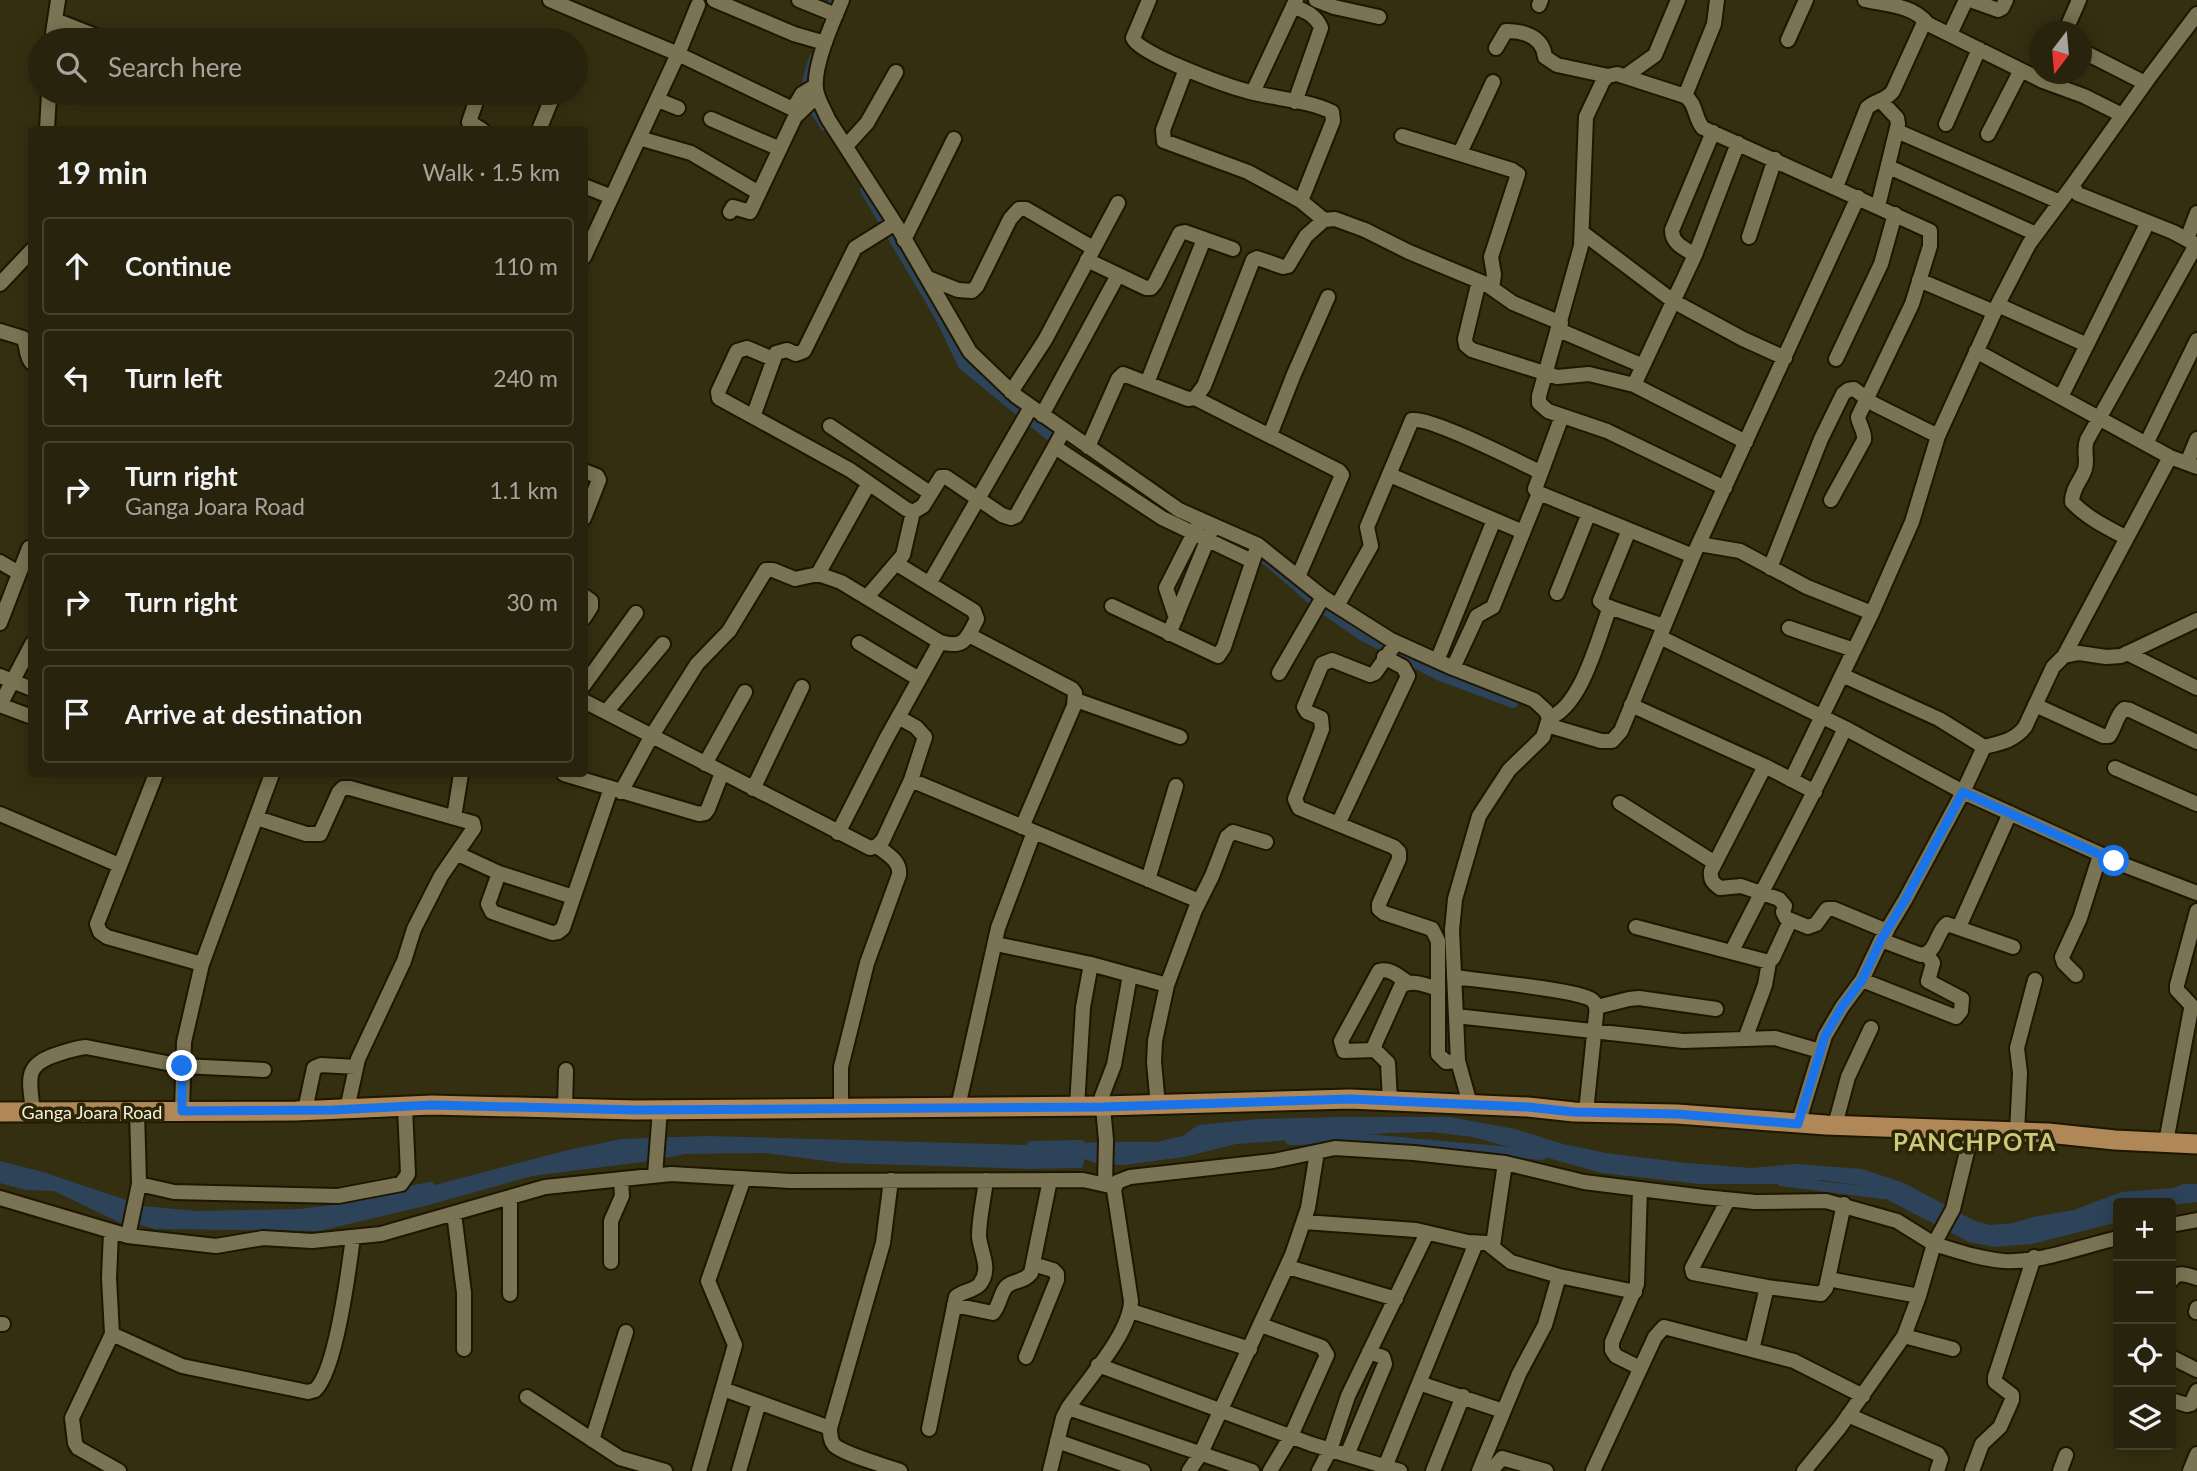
<!DOCTYPE html>
<meta charset="utf-8">
<style>
:root{--surface:#28230d;--page:#342f1b;--text:#f1f3f6;--muted:#a5a49d;--line:#44402e}
body{margin:0;font-family:Lato,sans-serif;background:var(--page);color:var(--text)}
.controls{position:absolute;right:21px;bottom:21px;display:grid;overflow:hidden;border-radius:7px;box-shadow:0 4px 18px #0003}
.controls button{width:63px;height:63px;display:grid;place-items:center;padding:0;border:0;border-bottom:2px solid var(--line);background:var(--surface);color:var(--text);font:35px sans-serif}
.compass{position:absolute;left:2029px;top:21px;width:63px;height:63px;border-radius:50%;background:var(--surface);box-shadow:0 4px 18px #0003;rotate:196deg}
.stop{position:absolute;width:21px;height:21px;margin:-16px;border:5px solid #1a73e8;border-radius:50%;background:#fff}
.stop.end{background:#1a73e8;border-color:#fff;box-shadow:0 2px 7px #0008}
.list{margin:0;padding:0;list-style:none}
h2{display:flex;justify-content:space-between;align-items:center;height:91px;margin:0;padding:0 28px;font-size:30px}
h2 small{font-size:23px;font-weight:400;color:var(--muted)}
.list li{display:grid;grid-template-columns:46px 1fr auto;gap:21px;align-items:center;box-sizing:border-box;height:98px;margin:0 14px 14px;padding:0 14px;border:2px solid var(--line);border-radius:7px}
.list b{display:block;font-size:26px;white-space:nowrap}
.list p{margin:0;font-size:23px;white-space:nowrap;color:var(--muted)}
.list em{font-size:23px;font-style:normal;color:var(--muted)}
.icon{flex:none;width:38px;height:38px;fill:none;stroke:currentColor;stroke-width:2;stroke-linecap:round;stroke-linejoin:round}
.map{position:relative;flex:none;width:2197px;height:1471px;overflow:hidden}
.search{position:absolute;background:var(--surface);box-shadow:0 4px 18px #0003;left:28px;top:28px;width:560px;height:77px;display:flex;align-items:center;gap:18px;box-sizing:border-box;padding:0 24px;border-radius:38px;color:var(--muted);font-size:26px}
.panel{position:absolute;background:var(--surface);box-shadow:0 4px 18px #0003;left:28px;top:126px;width:560px;height:651px;border-radius:7px}
.map>svg:first-child{display:block}
</style>
<div class="map">
<svg width="2197" height="1471" viewBox="0 0 2197 1471">
<rect width="100%" height="100%" fill="#352f11"/>
<path fill="#2d4359" d="M1341,1117H1450L1515,1129L1563,1144L1606,1153L1687,1163L1751,1168L1796,1164L1862,1169L1904,1183L1975,1221L1990,1225L2013,1223L2033,1217L2074,1210L2121,1192L2174,1188L2183,1184H2197V1202L2171,1205V1203H2118V1222L2032,1244L1995,1247L1969,1242L1861,1186L1822,1180L1773,1184H1699L1602,1173L1473,1137L1431,1132L1390,1133L1236,1144L1184,1157L1124,1165L1098,1164L1085,1159L1082,1168L1030,1169L841,1163L765,1153L685,1154L650,1161L532,1176L425,1206L319,1231L155,1229L138,1224L125,1225L54,1191L26,1190L0,1183V1161L43,1172L144,1206L195,1211L300,1209L385,1198L564,1151L621,1139L707,1136L1059,1146L1096,1142H1156L1183,1136L1198,1125L1259,1119Z"/>
<g fill="none" stroke-linecap="round" stroke-linejoin="round">
<path stroke="#2d4359" stroke-width="10" d="M827,20L834,0
M814,58C802,95 805,94 825,126
M865,190L940,317L963,365L1061,445
M1215,536L1254,553L1270,563L1318,605L1361,635L1438,675L1513,703
M1290,1140L1366,1139L1542,1155
M1031,1146L1081,1145
M1781,1181L1883,1194
M357,1202L430,1187"/>
<defs>
<path id="minor" d="M550,0L678,54L584,257
M714,0L794,34L825,43
M799,0L836,15
M842,0C833,21 813,66 816,89C817,99 824,109 828,119L900,231L970,352L1016,396L1179,510L1258,545L1323,597L1391,640L1453,668L1534,700L1546,711L1549,718L1543,737L1509,770L1479,816L1455,899L1452,930L1458,1061L1470,1104
M1149,0L1133,38C1137,53 1225,85 1243,90C1272,99 1305,99 1332,112L1333,121L1301,201
M1316,0L1334,7L1379,17
M1865,0C1888,5 1913,5 1928,24
M1970,0L1998,10L2002,8L2006,0
M698,5L678,54L799,112
M1539,5L1541,0
M1293,6C1305,11 1316,15 1321,28L1295,102
M2197,14L2151,75L2072,186L2078,194L2173,232L2197,245
M55,20L106,40
M2065,32L2079,0
M1950,34L1966,0
M52,40L58,0
M1788,40L1806,0
M1496,48L1506,31C1525,31 1543,37 1545,57L1557,65L1608,76
M2082,51L2145,83
M1186,69L1163,130L1164,141L1248,172L1301,201L1324,220
M1627,75L1655,55L1678,0
M1253,92L1296,0
M479,93L469,122L482,130
M1685,96L1714,24L1717,0
M658,100L678,108
M799,112L796,104L802,94L815,86
M711,119L780,149
M1946,124L1979,49
M47,130L49,93
M539,130L552,98
M1897,131L2060,202
M1988,134L2021,70
M1402,136L1512,170L1518,174L1491,257L1494,275L1492,288
M639,138L691,153L759,193L795,117L817,96
M846,146L867,123L896,72
M1460,153L1493,82
M1889,167L2036,234
M584,186L612,197
M1836,187L1867,108C1875,100 1886,101 1893,91L1923,25L1928,24L2043,81L2084,96L2122,115
M1878,206L1898,124L1897,118L1881,101
M730,212L733,207L750,212L759,193
M1583,233L1673,301L1743,339L1785,358
M1749,237L1775,159
M2187,239L2197,213
M904,240L954,139
M1695,255C1684,248 1672,244 1672,230L1713,132
M1087,260L1146,288H1151L1155,283L1180,233L1185,232L1233,249
M928,278L958,290L972,291L977,286L1010,219L1019,209H1026L1093,248
M1919,280L1994,312
M1479,281L1465,339L1466,345L1472,350L1557,377L1589,374L1634,385L1746,442
M0,284L32,250
M1998,305L2087,345
M1559,330L1643,366
M0,331L23,338C28,346 25,356 32,363
M1976,351L2170,457L2197,467
M773,359L747,348L737,351L718,392L719,398L850,470L906,509L913,512L923,506L941,477H946L1002,515L1011,518L1016,516L1064,430
M1836,359L1881,264L1895,214
M1147,383L1204,239
M1634,385L1695,255L1738,143
M1011,392L1045,340L1118,203
M2061,397L2148,222
M1195,398L1339,471L1342,475L1298,577
M1042,415L1118,275
M1562,416L1535,489L1539,493L1693,556
M753,417L776,353L787,350L796,354L804,351L855,248L895,223
M830,426L930,493
M1270,435L1294,374L1328,297
M2146,444L2197,340
M1055,447L1162,518L1252,561
M1088,447L1118,379L1123,374L1188,399L1195,398L1204,386L1253,260L1257,258L1283,267L1288,266L1306,236L1324,220L1335,219L1365,230L1409,252L1486,284L1513,303L1561,323
M2187,463L2197,439
M584,471L597,476L599,480L584,518
M1390,475L1523,532
M1725,488L1607,431L1548,411L1539,403V396L1581,246L1586,117L1603,81L1608,76L1617,74L1685,96C1697,104 1694,118 1703,128L1930,231V246L1912,304L1858,417C1859,425 1865,431 1864,440L1831,500
M1629,530L1600,601L1606,606L1664,626
M2127,538C2108,528 2087,518 2072,502C2072,488 2081,481 2085,469C2088,459 2083,450 2087,440L2196,245
M1699,544L1740,551L1807,587L1872,613
M0,562L19,573
M1770,568L1821,439L1843,394L1848,390L1854,389L1874,404L1938,436
M818,574L869,483
M929,584L1031,407
M1557,593L1589,513
M584,596L591,601V607L584,618
M867,597L903,555L913,512
M1112,606L1218,656L1224,647L1258,545
M1337,606L1371,546L1367,527L1412,420C1431,417 1517,461 1540,472
M1176,618L1166,588L1197,527
M0,623L29,548
M1789,628L1854,650
M1169,634L1211,531
M969,635L1072,689L1075,693L1074,706L1022,827
M1660,637L1845,728L1963,792L2124,865L2197,893
M859,643L919,679
M1396,643L1375,673L1370,675L1332,660L1322,664L1304,707L1307,712L1321,718L1322,729L1295,799L1299,808L1394,847L1399,852V859L1379,904V909L1384,913L1432,929L1438,941V1054L1446,1062L1458,1061
M2127,653L2197,688
M2064,656L2170,457
M1437,661L1494,520
M1453,668L1477,616L1493,607L1539,493
M1279,673L1323,597
M1842,675L1939,719L1984,747
M0,676L32,689
M584,685L636,613
M1076,700L1180,737
M584,701L870,848L877,846L883,840L911,780L925,737L916,727L898,717
M0,705L32,644
M0,705L32,717
M1631,705L1765,766L1815,792
M2035,705L2103,736H2109C2115,728 2116,716 2124,709L2130,710L2197,742
M606,712L663,644
M1549,718C1582,706 1598,638 1610,607
M1547,725L1601,741H1612L1621,731L1693,556L1858,197
M705,764L745,692
M1765,766L1711,871C1710,880 1713,883 1720,888L1741,886L1779,899L1785,906L1783,912L1786,918L1808,927L1816,924L1827,909H1834L1887,931
M2115,768L2197,804
M156,774L97,924L100,932L107,937L202,964
M564,774L699,814L705,813L708,809L722,773
M911,780L1199,901
M1791,780L1872,613L1912,522L1938,436L1999,302L2029,244L2072,186
M753,789L802,687
M621,792L651,737L697,664L729,631L766,570H773L795,579L818,574L841,582L940,642C964,649 967,639 977,619L974,611L897,564
M1620,803L1715,863
M0,814L119,865
M454,817L461,774
M257,818L306,834H320L339,792L343,788H350L473,823L474,828L441,876L414,929L404,961L358,1059L347,1109
M1338,824L1408,676L1403,667L1384,657
M838,833L886,739L940,642
M458,854L499,873L573,897
M499,873L488,904L492,912L552,933L558,932L563,928L611,788
M1148,880L1176,786
M1636,927L1769,962L1773,958L1790,921
M1959,927L2010,813
M1881,940L1921,955C1937,953 1936,932 1947,924L2013,947
M996,944L1091,964L1167,985
M1732,951C1769,876 1810,804 1845,728
M2076,975L2064,963L2062,957L2080,918L2100,855
M1454,977C1476,980 1579,990 1592,1000C1597,1004 1597,1009 1596,1015L1586,1112
M1862,980L1956,1017L1961,1011L1962,999L1928,981L1933,963L1927,955
M1597,1007L1629,999L1639,998L1716,1009
M1456,1016L1683,1041L1775,1038L1820,1051
M1745,1039L1765,985L1769,962
M1375,1050L1344,1051L1341,1041L1379,971C1390,968 1398,976 1407,982
M1390,1101L1388,1063L1375,1050V1044L1401,986C1412,979 1426,985 1438,989
M1077,1106L1083,1007L1091,964
M1158,1106L1154,1062L1155,1041L1167,985L1195,910L1212,876L1227,837L1233,832L1266,842
M958,1107L998,928L1034,832
M565,1108L566,1070
M841,1108V1067L867,963L899,875C901,861 887,854 877,846
M305,1110L314,1068L321,1065L356,1067
M182,1111L184,1042L202,964L272,774
M33,1112C30,1080 22,1065 58,1054C67,1051 76,1048 86,1047L182,1066L264,1070
M1798,1124L1825,1036L1842,1007L1862,980L1881,940L1905,900L1963,792L1984,747C2000,743 2014,741 2025,727L2053,667L2064,656L2079,653L2106,657L2121,656L2197,620
M1835,1125L1848,1077L1871,1028
M1972,1131L1953,1209L1934,1244C1957,1251 1980,1259 2004,1261C2041,1263 2082,1246 2118,1238
M2017,1132L2020,1073L2017,1048L2035,980
M2166,1142L2191,1009V1005L2177,990V985L2197,911
M655,1175L660,1109
M891,1180L883,1243L830,1428C830,1434 830,1440 834,1445C845,1455 884,1465 900,1471
M139,1184L174,1192L338,1196L401,1184L408,1174L405,1107
M1105,1185L1106,1140L1102,1096L1114,1065L1130,975
M1640,1189L1637,1284L1612,1342V1350L1616,1356L1640,1368
M510,1197V1294
M0,1198L128,1236L216,1246L263,1238L312,1241L381,1234L545,1187L671,1174L790,1181L1083,1180L1115,1187
M1728,1200L1692,1268L1693,1273L1767,1287L1821,1294L1826,1288L1844,1204
M454,1213L464,1293V1349
M1304,1222L1416,1230L1468,1242L1487,1243L1511,1262L1559,1276L1635,1292
M2171,1225L2197,1220
M111,1232L109,1278L112,1334L182,1366L308,1392L315,1390C336,1371 349,1268 353,1237
M128,1236L139,1184L137,1111
M1493,1245L1505,1163
M611,1262V1221L622,1196L621,1179
M1288,1267L1396,1299
M1828,1279L1919,1296
M2171,1281C2177,1270 2187,1275 2197,1278
M954,1305L993,1313C1000,1305 1000,1294 1006,1287C1013,1279 1022,1284 1031,1273L1050,1180
M1131,1311L1250,1349
M2196,1312L2197,1308
M0,1324H3
M1261,1325L1322,1347L1327,1355L1291,1436L1270,1471
M112,1334L72,1418L75,1443L78,1448L119,1471
M1904,1336L1953,1349
M1752,1350L1767,1287
M1026,1357L1057,1280V1274L1053,1270L1033,1264
M2171,1357L2197,1370
M1098,1365L1311,1444L1400,1471
M1419,1383L1503,1411
M723,1389L830,1428
M527,1397L620,1458L665,1471
M2171,1400L2187,1405L2191,1404L2197,1391
M1068,1408L1252,1471
M1848,1415L1938,1454L1941,1459L1937,1471
M929,1429L956,1297C962,1291 974,1291 980,1284C992,1268 980,1252 979,1236C979,1218 984,1198 986,1180
M592,1440L626,1332
M1057,1441L1143,1471
M1347,1455L1385,1364L1383,1357L1369,1352
M1385,1467L1476,1243
M699,1471L735,1345L708,1281L744,1178
M739,1471L759,1402
M1050,1471L1063,1418L1068,1408C1087,1380 1130,1334 1131,1301L1114,1190L1117,1182L1130,1177L1273,1161L1335,1148L1414,1153L1505,1163L1584,1182L1704,1197L1755,1202L1826,1201L1897,1221L1934,1244L1919,1296L1904,1336L1840,1427L1804,1471
M1189,1471L1201,1453L1292,1255L1308,1208L1317,1152
M1319,1471L1330,1450L1348,1396L1427,1233
M1433,1471L1463,1396
M1479,1471L1519,1374L1545,1325L1559,1276
M1491,1471L1502,1458L1546,1471
M1593,1471L1655,1337L1664,1327L1794,1361L1863,1396
M1972,1471L1982,1444L2000,1427L2012,1400V1395L1995,1382V1377L2034,1257
M2060,1471L2066,1455
M2190,1471L2197,1454"/>
<path id="major" d="M0,1112L296,1111L432,1105L636,1110L1103,1106L1350,1099L1528,1107L1574,1112L1677,1114L1826,1125L2048,1133L2115,1140L2197,1144"/>
</defs>
<use href="#minor" stroke="#1d1600" stroke-width="18"/>
<use href="#major" stroke="#1d1600" stroke-width="23"/>
<use href="#minor" stroke="#7b7454" stroke-width="14"/>
<use href="#major" stroke="#b08858" stroke-width="19"/>
</g>
<g fill="none" stroke-linecap="round" stroke-linejoin="round">
<path stroke="#1a73e8" stroke-width="9" d="M182,1066V1111L333,1110L432,1105L636,1110L1103,1107L1350,1099L1528,1107L1574,1112L1677,1114L1798,1124L1825,1036L1842,1007L1862,980L1881,940L1905,900L1963,792L2114,861"/>
</g>
<g text-anchor="middle" dominant-baseline="central" stroke-width="7" stroke-linejoin="round" paint-order="stroke">
<g font-size="18" fill="#f3f0de" stroke="#2b2506">
<text x="92" y="1112">Ganga Joara Road</text>
</g>
<g font-size="24" font-weight="bold" letter-spacing="2" fill="#cbca7b" stroke="#2b2506">
<text x="1975" y="1141">PANCHPOTA</text>
</g>
</g>
</svg>
<div class="controls">
<button>+</button>
<button>−</button>
<button><svg class="icon" aria-label="locate" viewBox="0 0 24 24"><circle cx="12" cy="12" r="6"/><path d="M12 2v4M12 18v4M2 12h4M18 12h4"/></svg></button>
<button><svg class="icon" aria-label="layers" viewBox="0 0 24 24"><path d="M12 4l9 5-9 5-9-5zM3 14l9 5 9-5"/></svg></button>
</div>
<svg class="compass" viewBox="-18 -18 36 36"><path d="M0-13l5 13h-10z" fill="#e53935"/><path d="M0 13l5-13h-10z" fill="#a5a49d"/></svg>
<div class="stop" style="left:2114px;top:861px"></div>
<div class="stop end" style="left:182px;top:1066px"></div>
<div class="search"><svg class="icon" aria-label="search" viewBox="0 0 24 24"><circle cx="10" cy="10" r="6"/><path d="M15 15l6 6"/></svg>Search here</div>
<section class="panel">
<h2>19 min<small>Walk · 1.5 km</small></h2>
<ul class="list">
<li><svg class="icon" aria-label="ahead" viewBox="0 0 24 24"><path d="M12 20V5M6 11l6-6 6 6"/></svg><div><b>Continue</b></div><em>110 m</em></li>
<li><svg class="icon" aria-label="left" viewBox="0 0 24 24"><path d="M17 20v-9H6M10 6l-5 5 5 5"/></svg><div><b>Turn left</b></div><em>240 m</em></li>
<li><svg class="icon" aria-label="right" viewBox="0 0 24 24"><path d="M7 20v-9h11M14 6l5 5-5 5"/></svg><div><b>Turn right</b><p>Ganga Joara Road</p></div><em>1.1 km</em></li>
<li><svg class="icon" aria-label="right" viewBox="0 0 24 24"><path d="M7 20v-9h11M14 6l5 5-5 5"/></svg><div><b>Turn right</b></div><em>30 m</em></li>
<li><svg class="icon" aria-label="arrive" viewBox="0 0 24 24"><path d="M6 21V4h12l-3 4 3 4H6"/></svg><div><b>Arrive at destination</b></div></li>
</ul>
</section>
</div>
